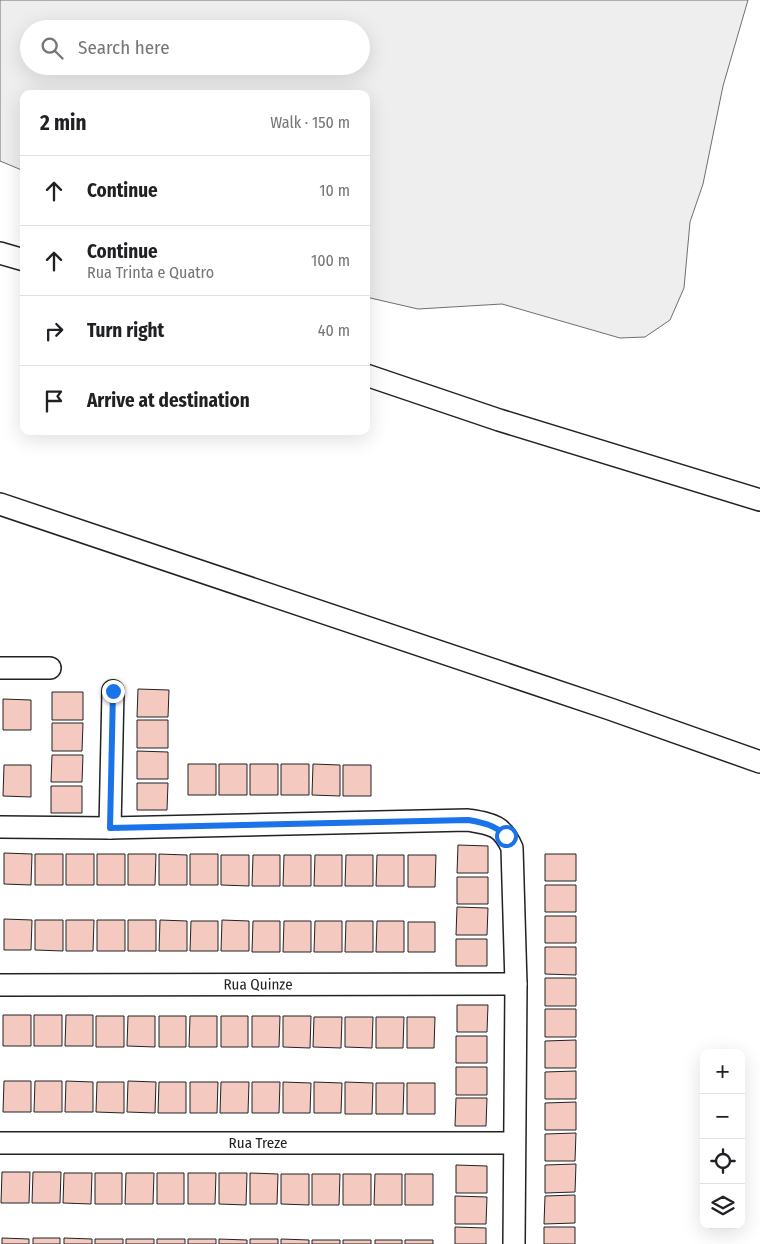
<!DOCTYPE html>
<meta charset="utf-8">
<style>
:root{--surface:#fff;--page:#f6f6f6;--text:#202124;--muted:#757577;--line:#e0e0e0}
body{margin:0;font-family:"Fira Sans Condensed",sans-serif;background:var(--page);color:var(--text)}
.controls{position:absolute;right:15px;bottom:15px;display:grid;overflow:hidden;border-radius:10px;box-shadow:0 5px 20px #0002}
.controls button{width:45px;height:45px;display:grid;place-items:center;padding:0;border:0;border-bottom:1px solid var(--line);background:var(--surface);color:var(--text);font:25px sans-serif}
.stop{position:absolute;width:15px;height:15px;margin:-11px;border:4px solid #1a73e8;border-radius:50%;background:#fff}
.stop.end{background:#1a73e8;border-color:#fff;box-shadow:0 1px 5px #0008}
.list{margin:0;padding:0;list-style:none}
h2{display:flex;justify-content:space-between;align-items:center;height:65px;margin:0;padding:0 20px;font-size:21px}
h2 small{font-size:16px;font-weight:400;color:var(--muted)}
.list li{display:grid;grid-template-columns:32px 1fr auto;gap:15px;align-items:center;box-sizing:border-box;height:70px;padding:0 20px;border-top:1px solid var(--line)}
.list b{display:block;font-size:19px;white-space:nowrap}
.list p{margin:0;font-size:16px;white-space:nowrap;color:var(--muted)}
.list em{font-size:16px;font-style:normal;color:var(--muted)}
.icon{flex:none;width:28px;height:28px;fill:none;stroke:currentColor;stroke-width:2;stroke-linecap:round;stroke-linejoin:round}
.map{position:relative;flex:none;width:760px;height:1244px;overflow:hidden}
.search{position:absolute;background:var(--surface);box-shadow:0 5px 20px #0002;left:20px;top:20px;width:350px;height:55px;display:flex;align-items:center;gap:12px;box-sizing:border-box;padding:0 18px;border-radius:28px;color:var(--muted);font-size:19px}
.panel{position:absolute;background:var(--surface);box-shadow:0 5px 20px #0002;left:20px;top:90px;width:350px;height:345px;border-radius:10px}
.map>svg:first-child{display:block}
</style>
<div class="map">
<svg width="760" height="1244" viewBox="0 0 760 1244">
<rect width="100%" height="100%" fill="#fff"/>
<path fill="#eee" stroke="#6f6f6f" fill-rule="evenodd" d="M0,0H748L723,86L703,184L690,222L684,288L670,320L645,337L620,338L502,304L418,309L366,297V94H24V171L0,161ZM29,29H361V66H29Z"/>
<path fill="#f3c9c0" stroke="#222" d="M138,689L169,690L168,717H137Z
M52,692H83V720H52Z
M3,699L31,700V730H3Z
M137,720H168V748H137Z
M52,723H83L82,751H52Z
M137,751L168,752V779H137Z
M52,755H83L82,782H51Z
M188,764H216V795H188Z
M219,764H247V795H219Z
M250,764H278V795H250Z
M281,764H309V795H281Z
M313,764L340,765V796L312,795Z
M4,765H31V797L3,796Z
M343,765H371V796H343Z
M137,783H168L167,810H137Z
M51,786H82V813H51Z
M458,845L488,846V873H457Z
M4,853L32,854L31,885L4,884Z
M35,854H63V885H35Z
M66,854H94V885H66Z
M97,854H125V885H97Z
M128,854H156L155,885H128Z
M159,854L187,855V885H159Z
M190,854H218V885H190Z
M545,854H576V881H545Z
M221,855H249V886L221,885Z
M253,855H280V886H252Z
M284,855H311V886H283Z
M315,855H342V886H314Z
M346,855H373V886H345Z
M377,855H404V886H376Z
M408,855H436L435,887H408Z
M457,877H488V904H457Z
M545,885H576V912H545Z
M457,907L488,908L487,935H456Z
M545,916H576V943H545Z
M4,919L32,920L31,950H4Z
M35,920H63V951L35,950Z
M66,920H94L93,951H66Z
M97,920H125V951H97Z
M128,920H156V951H128Z
M160,920L187,921V951H159Z
M222,920L249,921V951H221Z
M191,921H218V951H190Z
M253,921H280V952H252Z
M284,921H311V952H283Z
M315,921H342V952H314Z
M346,921H373V952H345Z
M377,921H404V952H376Z
M408,922H435V952H408Z
M456,939H487V966H456Z
M545,947H576V975L545,974Z
M545,978H576V1006H545Z
M457,1005H488L487,1032H457Z
M545,1009H576V1037H545Z
M3,1015H31V1046H3Z
M34,1015H62V1046H34Z
M66,1015H93V1046H65Z
M96,1016H124V1047H96Z
M128,1016H155V1047L127,1046Z
M159,1016H186V1047H159Z
M190,1016H217V1047H189Z
M221,1016H248V1047H221Z
M252,1016H280L279,1047H252Z
M283,1016H311L310,1048L283,1047Z
M314,1017H342L341,1048L313,1047Z
M345,1017H373L372,1048L345,1047Z
M376,1017H404L403,1048H376Z
M407,1017H435L434,1048H407Z
M456,1036H487V1063H456Z
M576,1040V1068H545V1041Z
M456,1067H487V1095H456Z
M576,1071V1099H545V1072Z
M4,1081H31V1112H3Z
M35,1081H62V1112H34Z
M66,1081L93,1082V1112H65Z
M128,1081L156,1082L155,1113L127,1112Z
M97,1082H124V1113L96,1112Z
M159,1082H186V1113H158Z
M190,1082H218L217,1113H190Z
M221,1082H249L248,1113H220Z
M252,1082H280L279,1113H252Z
M283,1082L311,1083L310,1113H283Z
M314,1082L342,1083L341,1113H314Z
M345,1082L373,1083L372,1114H345Z
M376,1083H404L403,1114H376Z
M407,1083H435V1114H407Z
M456,1098H487L486,1126H455Z
M576,1102V1130H545V1103Z
M576,1133L575,1161H545V1134Z
M576,1164L575,1192L545,1193V1165Z
M456,1165L487,1166V1193H456Z
M2,1172H30L29,1203H1Z
M33,1172H61L60,1203H32Z
M64,1173H92L91,1204L63,1203Z
M95,1173H122V1204H95Z
M126,1173H154L153,1204H125Z
M157,1173H184V1204H157Z
M188,1173H216L215,1204H188Z
M219,1173H247L246,1205L219,1204Z
M250,1173L278,1174L277,1204H250Z
M281,1174H309V1205L281,1204Z
M312,1174H340L339,1205H312Z
M343,1174H371V1205H343Z
M375,1174H402V1205H374Z
M405,1174H433V1205H405Z
M575,1195V1223L544,1224L545,1196Z
M455,1196L487,1197L486,1224H455Z
M455,1227L486,1228V1244H455Z
M544,1227H575V1244H544Z
M2,1238L29,1239V1244H2Z
M33,1238H60V1244H33Z
M64,1238L92,1239V1244H64Z
M95,1239H123V1244H95Z
M126,1239H154V1244H126Z
M157,1239H185V1244H157Z
M188,1239H216V1244H188Z
M219,1239L247,1240V1244H219Z
M250,1239H278V1244H250Z
M281,1239L309,1240V1244H281Z
M312,1240H340V1244H312Z
M343,1240H371V1244H343Z
M375,1240H402V1244H375Z
M405,1240H433V1244H405Z"/>
<g fill="none" stroke-linecap="round" stroke-linejoin="round">
<defs>
<g id="minor">
<path d="M0,253L24,260"/>
<path d="M366,375L499,420L760,500"/>
<path d="M0,504L610,709L760,762"/>
<path d="M0,668H50"/>
<path d="M0,827L110,828L468,820C492,824 502,825 512,848L516,984L514,1244"/>
<path d="M110,828L113,691"/>
<path id="s1" d="M0,985L516,984"/>
<path id="s2" d="M0,1143H514"/>
</g>
</defs>
<use href="#minor" stroke="#222" stroke-width="24"/>
<use href="#minor" stroke="#fff" stroke-width="21"/>
</g>
<g fill="none" stroke-linecap="round" stroke-linejoin="round">
<path stroke="#1a73e8" stroke-width="6" d="M113,691L110,828L468,820C484,823 495,825 506,836"/>
</g>
<g text-anchor="middle" dominant-baseline="central" stroke-width="4" stroke-linejoin="round" paint-order="stroke">
<g font-size="15" fill="#222" stroke="#fff">
<text stroke="none"><textPath href="#s1" startOffset="258">Rua Quinze</textPath></text>
<text stroke="none"><textPath href="#s2" startOffset="258">Rua Treze</textPath></text>
</g>
</g>
</svg>
<div class="controls">
<button>+</button>
<button>−</button>
<button><svg class="icon" aria-label="locate" viewBox="0 0 24 24"><circle cx="12" cy="12" r="6"/><path d="M12 2v4M12 18v4M2 12h4M18 12h4"/></svg></button>
<button><svg class="icon" aria-label="layers" viewBox="0 0 24 24"><path d="M12 4l9 5-9 5-9-5zM3 14l9 5 9-5"/></svg></button>
</div>
<div class="stop" style="left:506px;top:836px"></div>
<div class="stop end" style="left:113px;top:691px"></div>
<div class="search"><svg class="icon" aria-label="search" viewBox="0 0 24 24"><circle cx="10" cy="10" r="6"/><path d="M15 15l6 6"/></svg>Search here</div>
<section class="panel">
<h2>2 min<small>Walk · 150 m</small></h2>
<ul class="list">
<li><svg class="icon" aria-label="ahead" viewBox="0 0 24 24"><path d="M12 20V5M6 11l6-6 6 6"/></svg><div><b>Continue</b></div><em>10 m</em></li>
<li><svg class="icon" aria-label="ahead" viewBox="0 0 24 24"><path d="M12 20V5M6 11l6-6 6 6"/></svg><div><b>Continue</b><p>Rua Trinta e Quatro</p></div><em>100 m</em></li>
<li><svg class="icon" aria-label="right" viewBox="0 0 24 24"><path d="M7 20v-9h11M14 6l5 5-5 5"/></svg><div><b>Turn right</b></div><em>40 m</em></li>
<li><svg class="icon" aria-label="arrive" viewBox="0 0 24 24"><path d="M6 21V4h12l-3 4 3 4H6"/></svg><div><b>Arrive at destination</b></div></li>
</ul>
</section>
</div>
